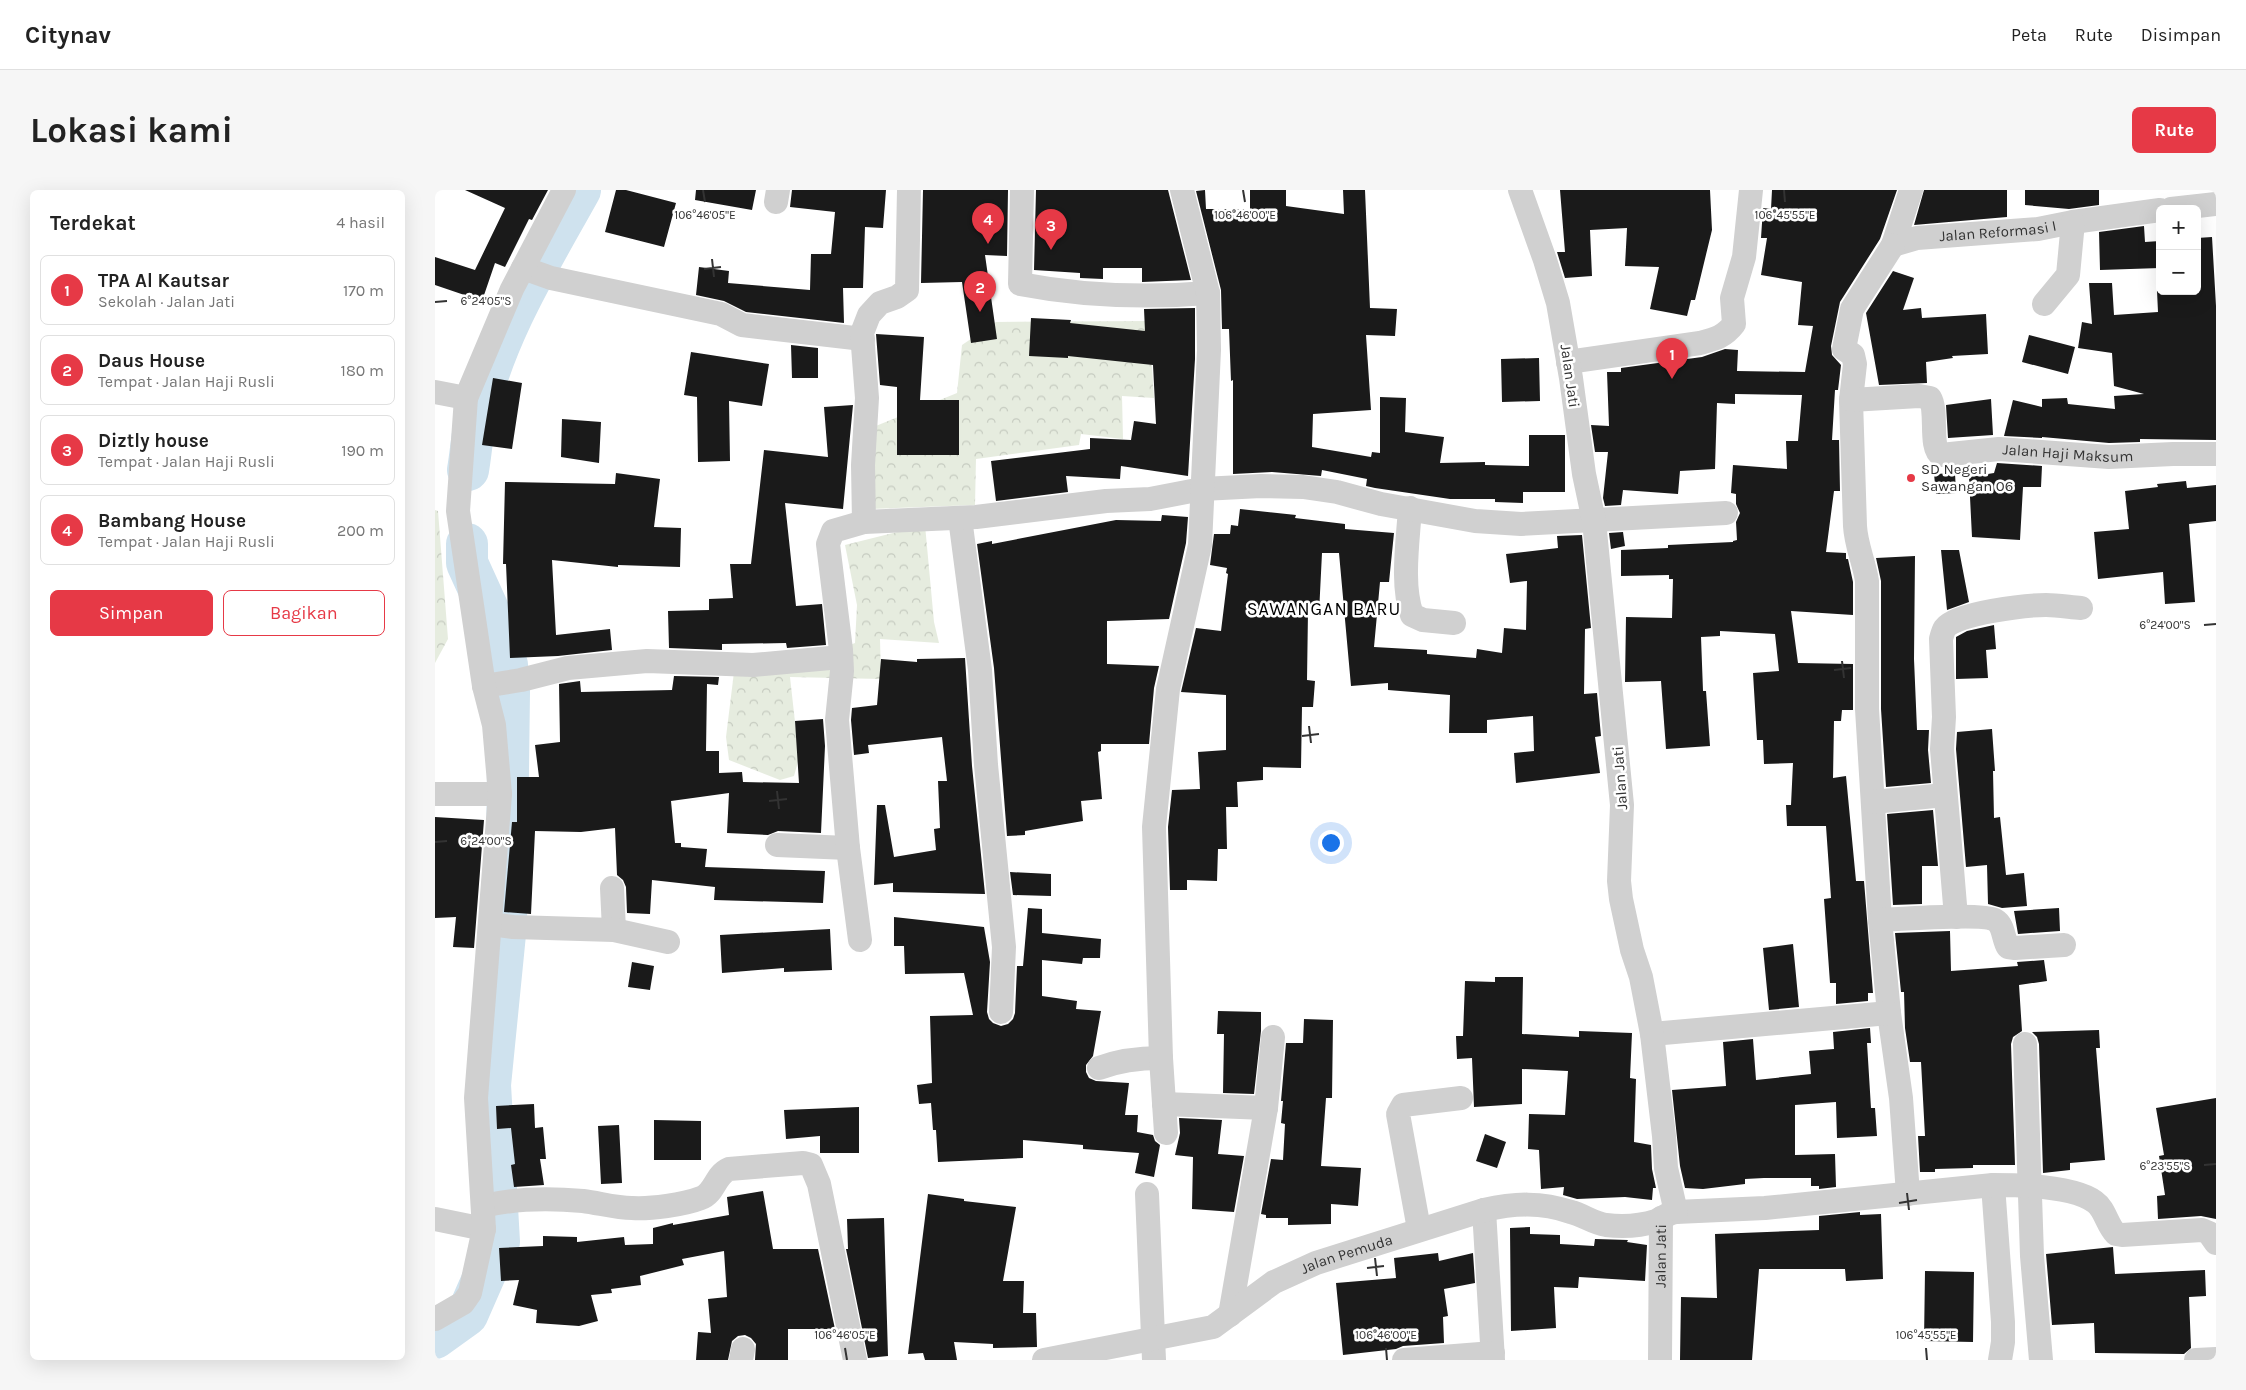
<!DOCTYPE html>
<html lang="id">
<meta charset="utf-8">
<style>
:root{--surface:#fff;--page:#f6f6f6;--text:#222;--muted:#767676;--line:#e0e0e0;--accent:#e63946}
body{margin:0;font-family:Karla,sans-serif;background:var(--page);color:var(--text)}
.controls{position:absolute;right:15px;top:15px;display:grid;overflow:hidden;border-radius:8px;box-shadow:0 5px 20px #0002}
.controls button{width:45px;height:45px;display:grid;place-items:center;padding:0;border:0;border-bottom:1px solid var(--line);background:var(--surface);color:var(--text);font:25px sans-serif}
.you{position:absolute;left:895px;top:652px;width:18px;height:18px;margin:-12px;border:4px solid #fff;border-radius:50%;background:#1a73e8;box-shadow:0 0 0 8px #1a73e833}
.badge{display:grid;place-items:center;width:32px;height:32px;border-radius:50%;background:var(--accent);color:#fff;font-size:16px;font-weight:700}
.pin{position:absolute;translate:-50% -41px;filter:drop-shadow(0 1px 2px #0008)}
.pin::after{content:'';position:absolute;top:26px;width:18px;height:15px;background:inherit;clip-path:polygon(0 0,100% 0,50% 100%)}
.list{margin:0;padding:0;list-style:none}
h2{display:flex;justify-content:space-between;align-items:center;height:65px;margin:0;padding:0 20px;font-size:21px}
h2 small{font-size:16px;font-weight:400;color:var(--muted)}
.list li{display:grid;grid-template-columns:32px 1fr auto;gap:15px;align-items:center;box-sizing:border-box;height:70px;margin:0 10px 10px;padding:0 10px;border:1px solid var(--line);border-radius:8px}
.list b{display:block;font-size:19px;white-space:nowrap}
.list p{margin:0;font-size:16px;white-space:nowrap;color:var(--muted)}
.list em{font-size:16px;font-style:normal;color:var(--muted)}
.actions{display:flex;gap:10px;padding:15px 20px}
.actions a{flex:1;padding:11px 0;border:1px solid var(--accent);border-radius:8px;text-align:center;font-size:18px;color:var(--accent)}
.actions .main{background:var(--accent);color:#fff}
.map{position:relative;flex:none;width:1781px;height:1170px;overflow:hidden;border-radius:8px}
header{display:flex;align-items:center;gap:30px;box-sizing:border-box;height:70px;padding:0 25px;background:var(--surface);border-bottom:1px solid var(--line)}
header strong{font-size:24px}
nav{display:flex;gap:28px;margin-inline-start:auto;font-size:18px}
.intro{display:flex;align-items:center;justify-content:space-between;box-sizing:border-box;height:120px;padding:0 30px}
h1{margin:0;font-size:35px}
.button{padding:12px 22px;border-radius:8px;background:var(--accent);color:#fff;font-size:18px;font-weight:700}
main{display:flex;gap:30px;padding:0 30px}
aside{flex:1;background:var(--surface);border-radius:8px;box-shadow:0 5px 20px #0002}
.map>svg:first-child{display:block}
</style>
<header>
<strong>Citynav</strong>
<nav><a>Peta</a><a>Rute</a><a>Disimpan</a></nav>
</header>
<div class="intro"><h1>Lokasi kami</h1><a class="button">Rute</a></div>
<main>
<aside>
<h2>Terdekat<small>4 hasil</small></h2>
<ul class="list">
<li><span class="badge">1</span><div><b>TPA Al Kautsar</b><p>Sekolah · Jalan Jati</p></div><em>170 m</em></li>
<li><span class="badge">2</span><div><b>Daus House</b><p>Tempat · Jalan Haji Rusli</p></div><em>180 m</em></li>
<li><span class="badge">3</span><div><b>Diztly house</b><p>Tempat · Jalan Haji Rusli</p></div><em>190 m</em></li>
<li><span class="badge">4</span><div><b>Bambang House</b><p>Tempat · Jalan Haji Rusli</p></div><em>200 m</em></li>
</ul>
<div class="actions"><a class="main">Simpan</a><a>Bagikan</a></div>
</aside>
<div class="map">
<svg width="1781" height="1170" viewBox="0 0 1781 1170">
<defs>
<pattern id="forest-crowns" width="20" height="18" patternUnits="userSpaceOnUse" patternTransform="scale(1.25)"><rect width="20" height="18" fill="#e6ecdf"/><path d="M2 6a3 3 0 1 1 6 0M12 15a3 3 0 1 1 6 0" fill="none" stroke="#c6cbc0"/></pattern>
</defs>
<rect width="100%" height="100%" fill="#fff"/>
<path fill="url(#forest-crowns)" d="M714,131L719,208L687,206L688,249L646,244L644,255L541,269L540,315L435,319L431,240L522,203L527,155L561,132Z
M0,320L3,321L13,449L0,473Z
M490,335L499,432L504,453L445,449L446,489L355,487L364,568L359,586L345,590L294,570L291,547L299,482L385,466L420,453L422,415L410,355Z"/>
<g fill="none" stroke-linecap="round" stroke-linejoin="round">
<path stroke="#cfe2ee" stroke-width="42" d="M33,280C36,263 37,244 41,227C59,146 105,72 145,0
M0,1148L32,1125L64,1052L55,895L71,734L74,502L72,475L57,428L32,373V354"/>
</g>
<path fill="#1a1a1a" d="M30,0H113L97,30L94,29L70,77L60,73L47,111L0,95V67L40,80L70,18Z
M181,0H191L241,13L229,57L170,42Z
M261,0H321L317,20L260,10Z
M357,0H451L448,38L430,37L428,98H408L409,133L311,122L289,111L261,105L264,77L294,81L293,93L375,100L376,64H396L400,22L355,17Z
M488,0H573L572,66L550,65L562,149L536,153L527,92L486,93Z
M601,0H733L756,90L707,92V78H668V89L645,88V83L599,80Z
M770,0L771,19H815V0H851V16L909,24L908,0H930L935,118L962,119L960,146L931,145L936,220L878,224L877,257L936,267L937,262L945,263V207L971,208L970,242L1009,247L1005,273L1050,272V275L1094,276V245H1130V302H1088V313L1060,312V309H1015L940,298L931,296L932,289L887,280L886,286L837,282L798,284V190L796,191L794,139H787L786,100L761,1Z
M1125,0H1275L1277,40L1260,110H1256L1252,126L1215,119L1224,77L1190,76L1192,38L1155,40L1157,86L1130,88L1122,62H1130Z
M1337,0H1462L1445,49L1405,112L1396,156L1397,165L1406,175L1403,200H1400L1397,250H1404L1405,301H1399L1391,362L1411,363V369H1413L1418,392V425L1356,421L1363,473L1418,474V520H1407L1406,531H1399L1398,588L1411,586L1421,691H1429L1438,803H1433V811L1401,814V793H1395L1389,709L1396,708L1391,636H1352L1351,615H1356L1358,573L1329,574L1328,550H1322L1318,483L1344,481L1340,444L1285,441V446L1266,447L1268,501H1271L1275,556L1231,559L1226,491L1190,492L1191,427L1237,428L1238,389H1234V385L1186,386V360L1233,358V355L1298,352V351L1302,350L1301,332L1305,323L1301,314V304L1296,303L1298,275L1352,279L1351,251H1363L1367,205L1300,204V214L1282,213L1280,279L1245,281L1243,304L1188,300L1186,315L1170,316L1168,308L1173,262H1160L1156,235L1174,236L1172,182H1186V178L1267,167L1290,159L1303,160L1302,181L1370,182L1378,136L1363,135L1367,92L1326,85L1332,48H1326L1328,18L1336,19Z
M1489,0H1572V27L1479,35Z
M1590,0H1664V15L1634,19L1590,15Z
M1709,36L1710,52L1725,51V78L1665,80L1664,42Z
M1777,47L1781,116V250L1705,249V252L1674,253L1607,247V248L1569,246L1578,210L1607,217V209L1632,208L1633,214L1680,219L1679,206L1709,204L1679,196L1677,163L1643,158L1647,132L1657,134L1654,93H1677L1679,125L1723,122L1722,101H1762V48Z
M1458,81L1479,88L1468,120L1486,118L1487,128L1551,124L1553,164L1517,166L1518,168L1491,172L1492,193L1444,195L1431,123Z
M760,118V169L753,286L686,276L685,289L631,286L633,302L561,311L556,271L655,259V248L696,250L699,231L721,234L718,175L633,166V168L594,166L596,128L636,130L635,133L710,141L709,119Z
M441,144L489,147L485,210H524V265H462V197L445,195Z
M1594,145L1640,157L1633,184L1587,172Z
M356,155L383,158V188H357Z
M256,162L334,174L327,216L294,211L295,271L263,272L262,207L249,205Z
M1104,168L1105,211L1067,212L1066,169Z
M58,188L87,193L77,259L47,255Z
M1556,209L1558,245L1513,248L1511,215Z
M418,215L408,319L350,313L361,416L387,414L391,455L352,458L351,453L287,454V460L234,458L233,421L274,420V409L298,408L295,374H316L329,260L393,267L389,217Z
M127,229L166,232L164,273L126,267Z
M1562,273L1607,276L1606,297H1588L1585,350L1537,347L1534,287L1559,283Z
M181,283L225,289L219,337L246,338L245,377L183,375V377L117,370L121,445L175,439L177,460L123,466L75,468L71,374H68L70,292L180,294Z
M1520,283L1521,303L1501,304L1499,284Z
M1751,291L1752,298L1781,295V331L1754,334L1760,412L1730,414L1728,382L1663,389L1659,342L1694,339L1690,301L1723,297L1722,294Z
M805,319L861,325L860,328L910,334V339L959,343L954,392H945L939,457L992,460V464L1041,468L1042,459L1067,463L1069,438L1091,440L1092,391L1075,393L1071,364L1123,358L1122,346L1147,345L1156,438L1150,439L1149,504L1162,503L1166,546L1160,547L1165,583L1081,593L1079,563L1099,561L1098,526L1052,530V543H1014L1015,505L953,500V493L916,496L904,363H887L884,423L873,421L872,490L880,491L878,517H867L866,578L828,577V590L802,592L803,617H791L792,659H783L782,691L752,690V700H735L733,637L737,600L765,599L763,562L791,560V505L746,502L761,438L786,441L793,384L791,383L792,378L775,375L779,344H795L796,335L803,336Z
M727,325L753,327L751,353L734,429L672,431V474L724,476L719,498L714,554H666V561L663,562L667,609L646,611L648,631L590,641V645L572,646L559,478L542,354L557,351V354L681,330L726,331Z
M1188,342L1190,356L1176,359L1174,343Z
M1506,360H1524L1534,412L1512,420Z
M1480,366L1479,469L1482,540H1494L1493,560L1496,593L1451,597L1446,519V391L1441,368Z
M1559,435L1561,459L1551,460L1553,488L1521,489V447L1532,441Z
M530,468L537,576L550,704L458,702V693L439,695L442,615H450L459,667L501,660L499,639L505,638L503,591H512L507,547L433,555L434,563L419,565L416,530L417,518L442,515L446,469L482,472V469Z
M239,486L284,487L283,495L272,494L271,561H284V583L307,582L308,592L364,593L360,531L388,529L390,556L386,643L343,641L333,645L292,643L294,603L236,611L240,653H246V657L272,659L270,677L390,681L388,713L279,710L280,697L217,690L215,724L192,723L191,697L188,690L182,685L180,638L146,642L100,641L96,724L69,722L77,632H82V587H104L100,555L125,552L124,494L145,491L146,502L237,500Z
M1557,539L1560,581H1558L1559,628L1565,627L1571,685L1589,683L1592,716L1567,718L1553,714L1552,675L1531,677L1521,559L1522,542Z
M1498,620L1503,676H1487V714L1458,715L1452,624Z
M0,627L49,630L39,758L18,757L21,727L0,728Z
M575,682L616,684V706L578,705Z
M593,718L607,719V743L666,749L665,768H648L647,774L607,770V806L642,811L641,819L666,821L658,866L651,875V882L654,888L661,891L694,893L690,925H703L702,942L718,945L720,951L725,955L719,987L700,983L704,963L648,959V955L588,950V968L503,972L501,940H498L496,913L484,914L482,895L497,893L495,826L538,825L529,783L470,784L469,756H459V727L549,737L555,772L552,822L554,829L558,833L566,836L573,834L578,829L580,823L582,776H588Z
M1624,718L1625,741L1583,744L1579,721Z
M395,739L397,780L349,782V778L287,783L285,745Z
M1515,741L1516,781L1583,776L1582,772L1609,770L1612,791L1584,795L1587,841L1578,847L1576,854L1580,975H1538V978L1500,979V982H1485L1483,946H1490L1486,872H1475L1470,838L1469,802H1466L1460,743Z
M1358,754L1364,817L1334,820L1328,758Z
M197,772L219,776L215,800L193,797Z
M1060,787H1088L1087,844L1144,847V841L1197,843L1195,888L1201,889L1199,952L1216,955L1217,979L1221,998H1218L1217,1010L1190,1007L1142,1009L1128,1005L1129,997L1106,999L1104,960L1093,959L1094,924L1130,925L1133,881L1087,879V914L1039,917L1037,868L1022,869L1021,846H1028L1030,791L1060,792Z
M783,821L826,822V841L819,904L788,903L789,844H782Z
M869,829L898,830L897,908H891L886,976L926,978L923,1016L896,1014V1034L853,1035V1028H831V1025L826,1024L836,969L848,970L850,934L846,933L848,911H846L851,853H868Z
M1435,838L1436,853H1432L1436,918H1440L1442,946L1402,948L1401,912L1360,915V965L1400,964L1401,997L1384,999V996H1376V988H1329L1310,989V994L1268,999L1250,998L1245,976L1237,900L1291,896L1288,852L1318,849L1321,890L1376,884L1374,861L1399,859L1398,842Z
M1664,840L1665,858H1661L1670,970L1635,973V980L1608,983L1604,854L1602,847L1597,842Z
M1781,908V1029L1766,1026L1723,1029L1722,1006L1730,1005L1724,966L1729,965L1721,918Z
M99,914L100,938L108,937L111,969H105L109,995L79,997L76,975L80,974L76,938L62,939L61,916Z
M424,917V963H385V946L351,949L349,920Z
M744,928L787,930L783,964L809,966L799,1022L757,1019L758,967L740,965L745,943Z
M219,930L266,931V970H219Z
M184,935L187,993L166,994L163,936Z
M1050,944L1071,952L1062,978L1041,971Z
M328,1001L338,1059H383L400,1139H353V1170H320L321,1154L316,1148L310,1145L303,1146L297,1151L293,1170H261L263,1142L276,1143L273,1109L292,1107L289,1061L247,1069L249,1075L205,1086L206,1095L176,1099L177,1103L156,1105L163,1131L144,1136L101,1133L102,1120L78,1115L84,1090L66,1091L64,1058L108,1056V1046L142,1047V1052L189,1047L190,1055L218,1054V1038L238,1033V1035L294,1025L292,1007Z
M493,1004L529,1009V1011L581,1017L568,1091H589L588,1123H601L602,1157L558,1158V1154L519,1152L522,1170H490L488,1163L473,1164Z
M1425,1022V1025L1446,1024L1448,1089L1411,1091L1410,1079H1324L1317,1170H1245L1246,1107L1282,1108L1280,1044L1384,1040V1026Z
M449,1028L453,1166L433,1168L411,1059H413L412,1029Z
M1095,1037V1044L1125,1045V1054L1159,1056L1160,1049L1193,1050L1192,1052L1212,1055L1210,1091L1144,1087L1143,1098L1119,1097L1121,1138L1076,1141L1075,1038Z
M1678,1057L1680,1084L1770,1080L1771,1106L1754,1107L1756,1158L1749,1164L1660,1163L1659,1133L1617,1135L1611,1064Z
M1003,1063L1004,1071L1038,1063L1040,1093L1009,1099L1013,1126L1008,1127L1009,1153L968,1156L961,1159L908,1165L901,1093L961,1088L959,1068Z
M1490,1081L1539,1082L1538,1152L1489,1151Z"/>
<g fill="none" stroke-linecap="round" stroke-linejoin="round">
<g stroke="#d0d0d0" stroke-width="24">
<path d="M587,0L585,94C647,106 710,108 773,103"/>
<path id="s1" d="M1476,0L1458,55L1482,48L1603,39L1638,32L1725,20"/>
<path d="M341,12L343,0"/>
<path d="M1736,19L1781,14"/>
<path d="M1458,55L1417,119L1409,159L1418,165L1420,174L1416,210L1420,336C1421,355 1429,372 1432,391V519L1445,730L1454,823L1466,908L1473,1004"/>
<path d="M88,78L116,88L286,124L307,135L428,149"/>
<path d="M1609,114L1633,85L1638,32"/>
<path d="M1133,172L1265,153C1280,149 1289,147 1299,134L1297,108L1309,67L1316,0"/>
<path d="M0,202L31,208"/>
<path id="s2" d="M1416,210L1484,206L1495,208C1503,221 1494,258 1506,265L1564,259L1674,267L1738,264H1781"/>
<path d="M975,318C973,351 966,395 977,425L988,430L1019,433"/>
<path d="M525,328L545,480L551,575L569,757L566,822"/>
<path d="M429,332L428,275L432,208L427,143L434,125L445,113L462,107L472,100L474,0"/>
<path d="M49,496L86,490L133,478L212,471L318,475L406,467"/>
<path d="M0,604H65"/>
<path d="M1438,612L1510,605"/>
<path d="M342,655L413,658"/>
<path d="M177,698L179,740"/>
<path d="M1521,727L1507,559L1509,527L1506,449C1507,445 1508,441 1510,438C1521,423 1592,415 1611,415C1622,415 1634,417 1646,418"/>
<path d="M1445,730C1464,729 1548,723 1560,730C1569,735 1568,749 1573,757L1580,758L1629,755"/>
<path d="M56,734L78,737L179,740L233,752"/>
<path d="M425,750L413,658L402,530L407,481L406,460L393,354L398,341L429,332L541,327L671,311L715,309L767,299L826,296L868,297L902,302L946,314L1040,331L1086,334L1291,323"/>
<path d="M1217,844L1454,823"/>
<path d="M1590,854L1597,1066L1606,1170"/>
<path d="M664,878C685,870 704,868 726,868"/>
<path d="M729,914L831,918"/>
<path d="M731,943L726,868L719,637L733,499L765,355L774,160L773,103L747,0"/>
<path d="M1558,995L1568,1132V1152L1565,1170"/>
<path d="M712,1004L719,1170"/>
<path d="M49,1016C81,1008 114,1008 148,1011C164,1013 181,1018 197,1018C216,1019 248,1015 266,1008C280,1003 280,985 294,979L368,973L376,975L384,994L420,1170"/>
<path d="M1049,1020L1058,1170"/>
<path d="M1241,1022L1330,1018L1558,995C1584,995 1639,996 1660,1012C1670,1019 1672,1035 1681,1044L1687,1045L1767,1040L1774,1043L1781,1053"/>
<path d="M0,1029L49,1039"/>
<path d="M984,1039L963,924L968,915L1026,908"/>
<path d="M795,1125L831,918L838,847"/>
<path d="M0,1129L28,1113L35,1103L49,1039L41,908L65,604L59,535L49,496L23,321L31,208L77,99L129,0"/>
<path d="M306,1170L308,1159"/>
<path id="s3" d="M609,1170L778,1137L839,1092L881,1073L1049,1020C1080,1013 1106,1012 1136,1022C1148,1025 1158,1033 1171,1035C1188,1037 1205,1036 1221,1031C1228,1028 1233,1023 1241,1022L1231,978L1229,946L1217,844L1206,787L1197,760L1186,709L1184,691L1187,615L1159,331L1149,284L1136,188L1123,113L1110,70L1085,0"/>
<path d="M969,1170L1058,1163"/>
<path id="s4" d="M1225,1170L1226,1028"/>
<path d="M1761,1170L1781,1169"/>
</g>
</g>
<path fill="none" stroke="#333" stroke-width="2" d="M268,0L270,12M808,0L810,12M1349,0L1350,12M277,69L279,87M269,79L286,77M0,112L12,111M1769,435L1781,434M1407,471L1409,488M1399,480L1416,478M874,536L876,553M867,546L884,544M342,601L344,619M334,611L352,609M0,652L12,651M1769,975L1781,974M1472,1003L1474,1020M1464,1013L1482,1010M940,1068L942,1086M932,1078L949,1076M410,1158L412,1170M951,1158L952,1170M1491,1158L1492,1170"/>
<circle fill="#e63946" stroke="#fff" stroke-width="2" cx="1476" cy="288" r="5"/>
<g text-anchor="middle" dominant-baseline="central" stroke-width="5" stroke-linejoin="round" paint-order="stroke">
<g font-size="15" fill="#333" stroke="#fff">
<text stroke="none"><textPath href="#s1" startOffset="164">Jalan Reformasi I</textPath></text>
<text transform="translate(1135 186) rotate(82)">Jalan Jati</text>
<text stroke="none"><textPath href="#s2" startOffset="266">Jalan Haji Maksum</textPath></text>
<text transform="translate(1185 588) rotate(-94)">Jalan Jati</text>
<text stroke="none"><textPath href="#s3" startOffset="326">Jalan Pemuda</textPath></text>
<text stroke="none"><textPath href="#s4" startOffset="104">Jalan Jati</textPath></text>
</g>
<g font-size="15" fill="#333" stroke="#fff" text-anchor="start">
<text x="1486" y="279">SD Negeri<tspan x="1486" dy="17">Sawangan 06</tspan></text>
</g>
<g font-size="18" letter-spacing="1" fill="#000" stroke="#fff">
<text x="889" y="419">SAWANGAN BARU</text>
</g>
</g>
<g font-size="12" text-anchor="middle" fill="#333" stroke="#fff" stroke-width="5" stroke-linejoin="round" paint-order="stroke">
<text x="270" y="29">106°46'05"E</text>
<text x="810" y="29">106°46'00"E</text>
<text x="1350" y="29">106°45'55"E</text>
<text x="51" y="115">6°24'05"S</text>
<text x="1730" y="439">6°24'00"S</text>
<text x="51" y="655">6°24'00"S</text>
<text x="1730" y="980">6°23'55"S</text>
<text x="410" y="1149">106°46'05"E</text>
<text x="951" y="1149">106°46'00"E</text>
<text x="1491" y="1149">106°45'55"E</text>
</g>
</svg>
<div class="controls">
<button>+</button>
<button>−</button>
</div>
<div class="you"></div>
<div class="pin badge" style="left:1237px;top:189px">1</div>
<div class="pin badge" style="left:545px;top:122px">2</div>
<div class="pin badge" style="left:616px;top:60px">3</div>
<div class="pin badge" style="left:553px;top:54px">4</div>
</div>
</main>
